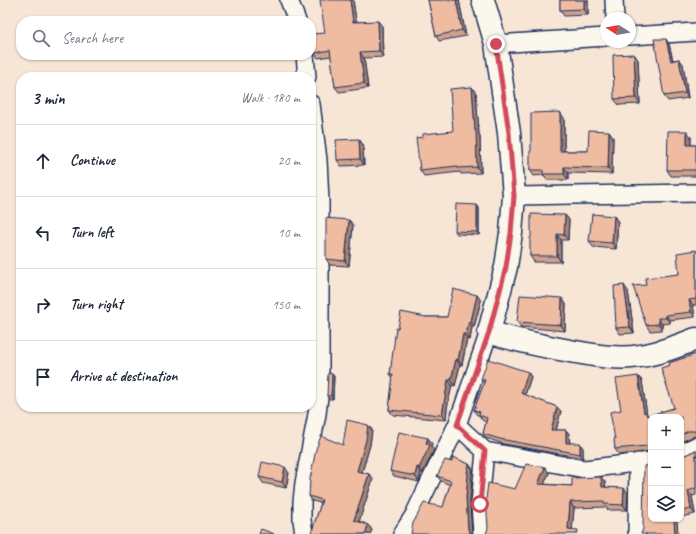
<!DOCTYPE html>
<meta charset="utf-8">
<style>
:root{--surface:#fff;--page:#f6f6f7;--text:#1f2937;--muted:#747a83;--line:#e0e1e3}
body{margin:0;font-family:Caveat,sans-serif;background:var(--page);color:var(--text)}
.controls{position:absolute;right:12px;bottom:12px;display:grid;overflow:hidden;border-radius:8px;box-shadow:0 1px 3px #0004}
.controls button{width:36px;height:36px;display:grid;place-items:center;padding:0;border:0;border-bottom:1px solid var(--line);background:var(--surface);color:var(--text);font:20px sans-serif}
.compass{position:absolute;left:600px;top:12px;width:36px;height:36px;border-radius:50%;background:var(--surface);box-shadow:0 1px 3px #0004;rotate:281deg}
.stop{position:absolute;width:12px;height:12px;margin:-9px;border:3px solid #d1495b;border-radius:50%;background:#fff}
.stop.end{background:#d1495b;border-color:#fff;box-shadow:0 1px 4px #0008}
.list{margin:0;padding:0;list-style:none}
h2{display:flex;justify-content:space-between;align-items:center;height:52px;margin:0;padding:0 16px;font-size:17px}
h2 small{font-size:13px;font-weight:400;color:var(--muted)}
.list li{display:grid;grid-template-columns:26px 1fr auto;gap:12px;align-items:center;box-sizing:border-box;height:72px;padding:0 16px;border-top:1px solid var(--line)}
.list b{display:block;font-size:15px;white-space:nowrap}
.list em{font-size:13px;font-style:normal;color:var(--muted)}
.icon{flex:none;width:22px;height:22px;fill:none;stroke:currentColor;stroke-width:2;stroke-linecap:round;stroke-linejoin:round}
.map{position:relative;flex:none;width:696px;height:534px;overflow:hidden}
.search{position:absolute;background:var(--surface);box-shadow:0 1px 3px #0004;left:16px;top:16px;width:300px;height:44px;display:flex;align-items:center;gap:10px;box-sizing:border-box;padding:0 14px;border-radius:16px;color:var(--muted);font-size:15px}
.panel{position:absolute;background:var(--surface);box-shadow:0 1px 3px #0004;left:16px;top:72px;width:300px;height:340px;border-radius:16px}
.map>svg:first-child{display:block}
</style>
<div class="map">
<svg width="696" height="534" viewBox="0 0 696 534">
<rect width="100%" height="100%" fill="#f7e5d6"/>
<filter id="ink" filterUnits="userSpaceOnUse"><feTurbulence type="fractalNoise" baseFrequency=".025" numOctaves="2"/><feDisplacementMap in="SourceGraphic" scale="8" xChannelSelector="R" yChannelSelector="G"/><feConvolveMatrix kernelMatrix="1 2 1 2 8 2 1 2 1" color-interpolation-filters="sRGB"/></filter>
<g filter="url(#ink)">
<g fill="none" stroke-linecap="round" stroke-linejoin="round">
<defs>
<path id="street" d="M289,0L297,21
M614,0L615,18
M630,36L696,32
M496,44L606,37
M305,55L307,77
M514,196L696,193
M457,425L485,451L480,504L482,534
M485,451L585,469L651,461
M681,453L696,446
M304,534L302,520V502L304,483L317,414L320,388V201L318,160L311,104
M402,534L414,515L457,425L489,332
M637,534L638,462"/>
<path id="secondary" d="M483,0L496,44L509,133L514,196L511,233L506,267L489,332C516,341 543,346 570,351C593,355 617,360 640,356C660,353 678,346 696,339"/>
</defs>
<use href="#street" stroke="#1b2f5e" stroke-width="20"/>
<use href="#secondary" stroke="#1b2f5e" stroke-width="25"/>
<use href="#street" stroke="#fbf7ec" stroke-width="17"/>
<use href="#secondary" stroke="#fbf7ec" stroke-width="22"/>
</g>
<path fill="#cea18a" stroke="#1b2f5e" d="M353,0L356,21L382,26L383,57L364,58L368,88L339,92L335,87L331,56L318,58L315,53L325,33Z
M428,0H459L466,36L439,41L436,36Z
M560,0H588V15L564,16L560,10Z
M669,44L673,60L679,59L683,64L688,98L668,101L664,96Z
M634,54L638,60L640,104L619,105L614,99Z
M476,93L479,134L480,136L481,173L461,174L460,172L424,176L420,170L423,137L453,131Z
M564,118V151H588L609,131L613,137L612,174L568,173V180H547L544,175L534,176L530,170L531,151Z
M691,137V145H696V176H671L667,170Z
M359,139L363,145L364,165L341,166L337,160Z
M477,205L479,208V235L457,234L455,231Z
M565,215L569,220L568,240H561V262H534L530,256L531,238Z
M614,216L618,222L616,249L593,247L589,241Z
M349,220L353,225L349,266L330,265L326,259Z
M696,250V305H693L695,317L670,320V323L662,324V330L650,331L646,325V285L679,274Z
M628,291L634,333L620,334L616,328Z
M477,295L481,301L474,327H472L470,340L467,339L462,365H460L455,386L452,385L447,408L446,420L393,415L389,410L393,378L390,374L398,328L426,317H447Z
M566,304L565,331L521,327L517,322Z
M696,354V436L692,437L681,442V417H651V451L619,455L615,449V439L621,410L638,376L642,381L647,415L648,416L674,408L670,365Z
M528,372L531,377L525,395L557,407L561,411L556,430H566L569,434L570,443L583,448V458L504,444L486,438L483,434L486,422L482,420L479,415H477L474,410L484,383L481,379Z
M332,374L334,376L333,399H329L327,396Z
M368,425L372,430L370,445L362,472L369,474L373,479L359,521L368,525L372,530L370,534H311L321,503L312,501L309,496L343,445Z
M428,438L432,444L431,446L434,450L423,473H421L419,482L394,476L390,471Z
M696,450V495L692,496L695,514L681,517V457Z
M452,462L469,464L473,470L471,478L472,479L470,503L472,534H411L443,507L450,485L441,481L437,476Z
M289,473L286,488L263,483L259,477Z
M549,473L544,484L572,486L605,482L606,487L628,493L627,510H608L606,507L574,508L572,529L486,534L515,489Z"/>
<path fill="#a78371" stroke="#1b2f5e" d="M350,0H353L357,27L353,22Z
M456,0H459L466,36L462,30Z
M584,0H588V15L584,9Z
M378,21L382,26L383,57L379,51Z
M666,39L669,44L674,65L671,61Z
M360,52L364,58L368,88L364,83Z
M634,54L638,60L640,104L636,98Z
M679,59L683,64L688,98L685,93Z
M472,87L476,93L479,134L480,136L481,173L477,167Z
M560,112L564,118V157L560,151Z
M609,131L613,137L612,174L608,168Z
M687,131L691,137V151L687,145Z
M359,139L363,145L364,165L360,159Z
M564,167L568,173V180L564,174Z
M477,205L479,208V235L477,232Z
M565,215L569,220L568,240L564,235Z
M614,216L618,222L616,249L612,243Z
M349,220L353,225L349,266L345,261Z
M557,234L561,240V262L557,256Z
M624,285L628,291L634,333L630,327Z
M477,295L481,301L474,327L471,321Z
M562,298L566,304L565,331L561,325Z
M689,300L693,305L695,317L691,312Z
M666,315L670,320V323L666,318Z
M658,318L662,324V330L659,324Z
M469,321L472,327L470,340L466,334Z
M463,334L467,339L462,365L458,360Z
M456,359L460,365L455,386L451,380Z
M528,372L531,377L524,398L521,393Z
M332,374L334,376L333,399L331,396Z
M638,376L642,381L647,415L649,418L650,421L644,413Z
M448,380L452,385L447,408L446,420L442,415L444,403Z
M557,407L561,411L555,435L551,430Z
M368,425L372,430L370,445L361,476L357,471Z
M566,430L569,434L570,448L566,443Z
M428,438L432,444L431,446L434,450L423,473L419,468Z
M580,443L583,448V458L580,454Z
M469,464L473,470L471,478L472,479L470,503L472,534H470L468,529L466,497L467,473Z
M285,467L289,473L286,488L282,482Z
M417,467L421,473L419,482L415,476Z
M545,467L549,473L542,489L538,484Z
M369,474L373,479L358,525L354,520Z
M601,477L605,482L606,493L602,487Z
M624,488L628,493L627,510L623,505Z
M688,491L692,496L695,514L691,509Z
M570,502L574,508L572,534L568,529Z
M674,519H677L678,534H675Z
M368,525L372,530L370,534H365Z"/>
<path fill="#efbba1" stroke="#1b2f5e" d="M320,0H350L353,22L378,21L379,51L360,52L364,83L335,87L330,50L315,53L312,34L325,33Z
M428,0H456L462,30L436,36Z
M560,0H584V9L560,10Z
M654,39H666L671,61L679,59L685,93L664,96Z
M634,54L636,98L614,99L613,55Z
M472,87L475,131L476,130L477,167L457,168V166L420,170L416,138L423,137V134L453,131L450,89Z
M560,112V151H588L589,130L609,131L608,168L564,167V174H543V170H530V151H531V113Z
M668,131H687V145H696V170H667Z
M359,139L360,159L337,160L336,140Z
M456,204L477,205V232L455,231Z
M531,214L565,215L564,235L557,234V256H530V238H531Z
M592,214L614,216L612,243L589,241Z
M326,218L349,220L345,261L326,259Z
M696,250V299L689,300L691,312L666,315V318H658L659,324L646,325L633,286L646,285L645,278L679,274L677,253Z
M624,285L630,327L616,328L614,286Z
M453,289L477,295L471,321H469L466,334H463L458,360L456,359L451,380H448L444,403L442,415L389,410L393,374H390L396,328H398L401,312L426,317H447Z
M520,295L562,298L561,325L517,322Z
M696,354V432L694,431H688L681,435V417H651V447L646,446L615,449L614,440L615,439L610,412L621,410L616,379L638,376L644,413L646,412L647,416L674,408L661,368L670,365L669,363Z
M488,359L528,372L521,393L557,407L551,430H566V443H580V454L500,439L483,434L487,418L479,415L480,412L474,410L485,380L481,379Z
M328,373L332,374L331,396H327Z
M347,420L368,425L366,440L357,471L369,474L354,520L368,525L365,534H311L322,500L309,496L310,479L316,449L321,436L343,445Z
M399,432L428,438L426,443L430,445L419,468L417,467L415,476L390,471Z
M696,450V488L688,491L691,509L681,511V457Z
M453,457L469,464L467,473L468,474L466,497L468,529L470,534H411L413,523L424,503L443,507L451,481L437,476L445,460L452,462Z
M262,462L285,467L282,482L259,477Z
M526,464L545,467L538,484L572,486V478L601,477L602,487L624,488L623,505L604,504V501L570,502L568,529L578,530L577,534H486L488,528L486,499L488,483L515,489Z
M649,465H651V519H674L675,534H641L643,529L644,466Z
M261,529L274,534H259Z"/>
</g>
<g fill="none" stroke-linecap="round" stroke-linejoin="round" filter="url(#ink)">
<path stroke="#d1495b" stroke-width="5" d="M480,504L485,451L457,425L489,332L506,267L511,233L514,196L509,133L496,44"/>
</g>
</svg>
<div class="controls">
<button>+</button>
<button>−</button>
<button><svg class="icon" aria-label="layers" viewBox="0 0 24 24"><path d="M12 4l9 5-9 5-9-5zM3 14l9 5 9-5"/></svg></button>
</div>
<svg class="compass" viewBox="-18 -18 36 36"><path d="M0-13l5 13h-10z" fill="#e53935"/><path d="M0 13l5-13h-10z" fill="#747a83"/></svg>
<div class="stop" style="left:480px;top:504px"></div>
<div class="stop end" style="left:496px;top:44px"></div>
<div class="search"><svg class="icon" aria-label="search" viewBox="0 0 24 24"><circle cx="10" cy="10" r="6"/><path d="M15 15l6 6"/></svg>Search here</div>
<section class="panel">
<h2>3 min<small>Walk · 180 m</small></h2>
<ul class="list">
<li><svg class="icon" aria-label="ahead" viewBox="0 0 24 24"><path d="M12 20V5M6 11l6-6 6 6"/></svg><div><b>Continue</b></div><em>20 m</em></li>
<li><svg class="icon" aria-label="left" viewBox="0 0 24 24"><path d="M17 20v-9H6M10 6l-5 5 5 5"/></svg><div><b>Turn left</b></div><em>10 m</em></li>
<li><svg class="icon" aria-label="right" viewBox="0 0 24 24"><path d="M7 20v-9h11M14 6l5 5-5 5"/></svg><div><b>Turn right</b></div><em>150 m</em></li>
<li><svg class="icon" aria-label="arrive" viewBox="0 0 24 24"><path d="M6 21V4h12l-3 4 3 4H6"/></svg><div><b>Arrive at destination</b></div></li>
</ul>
</section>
</div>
